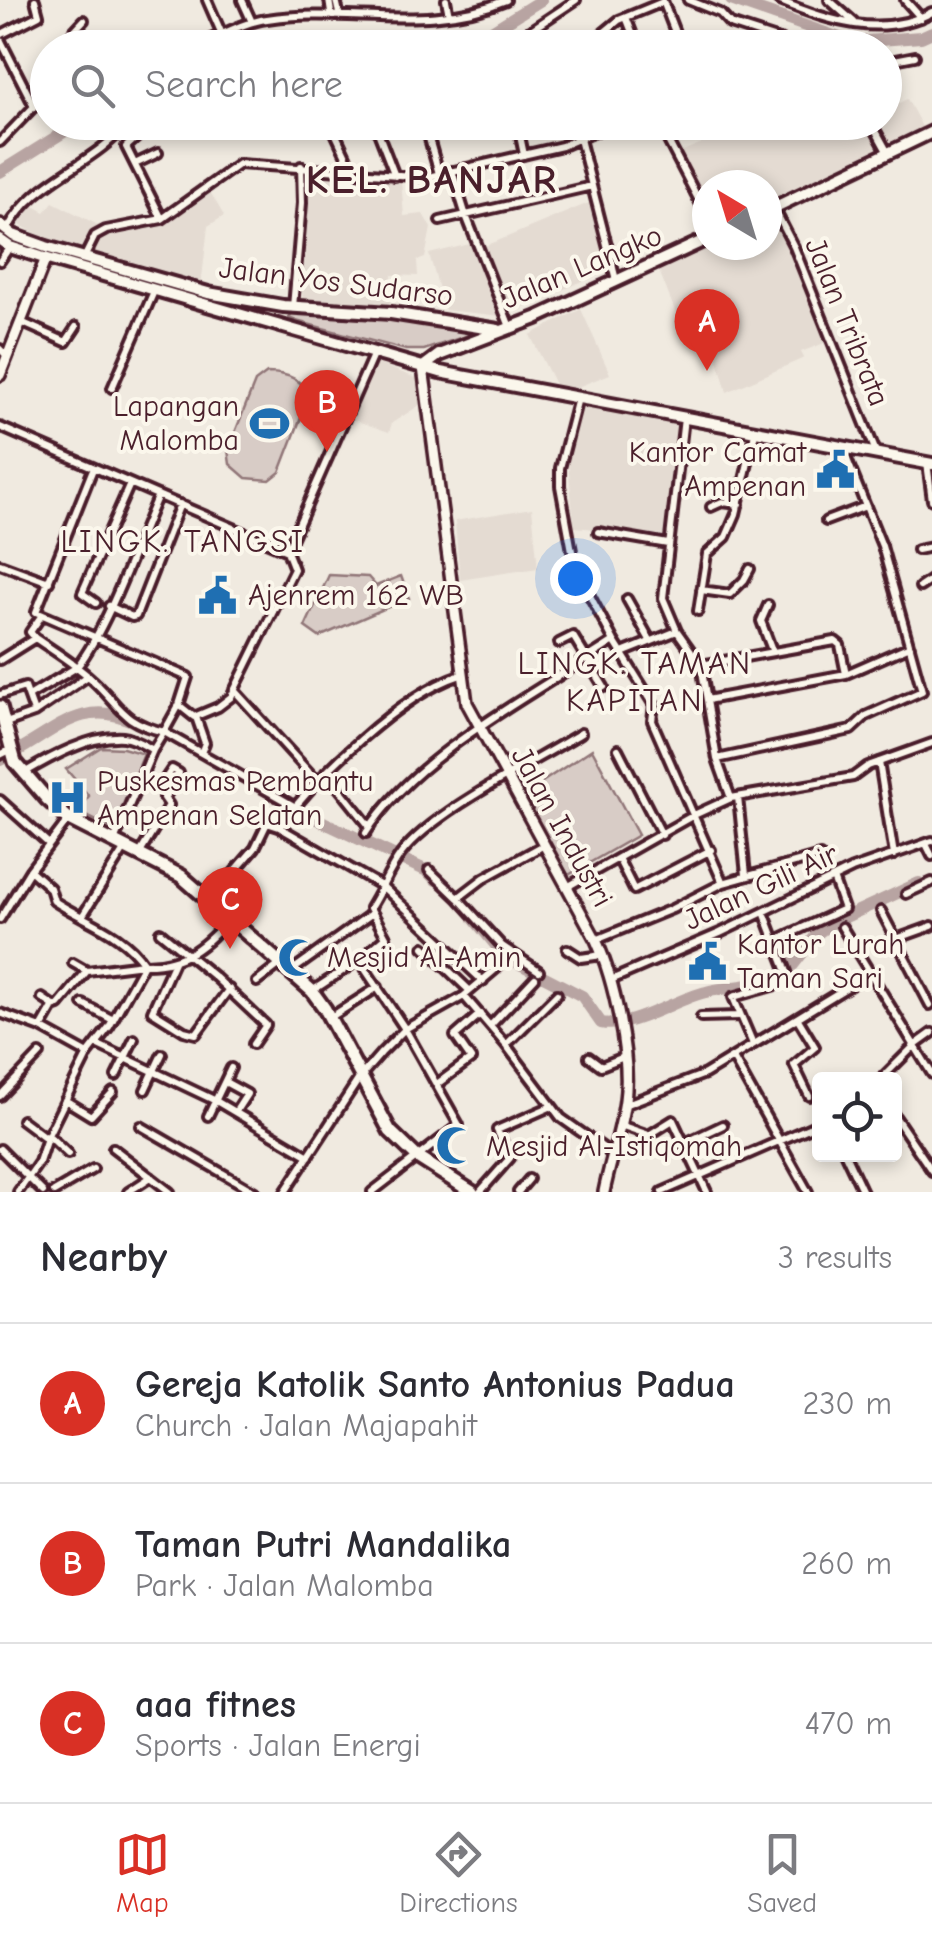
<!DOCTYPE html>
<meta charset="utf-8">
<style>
:root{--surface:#fff;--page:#f7f7f7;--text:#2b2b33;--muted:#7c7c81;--line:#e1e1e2;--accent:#d93025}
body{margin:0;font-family:"Comic Neue",sans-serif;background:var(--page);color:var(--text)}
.controls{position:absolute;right:30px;bottom:30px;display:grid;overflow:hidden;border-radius:10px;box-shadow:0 5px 15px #0003}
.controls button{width:90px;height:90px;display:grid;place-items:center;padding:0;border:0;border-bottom:2px solid var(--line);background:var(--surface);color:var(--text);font:50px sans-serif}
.compass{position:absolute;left:692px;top:170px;width:90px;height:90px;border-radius:50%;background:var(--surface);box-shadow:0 5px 15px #0003;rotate:322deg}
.you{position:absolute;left:575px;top:578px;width:35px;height:35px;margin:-25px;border:8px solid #fff;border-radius:50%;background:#1a73e8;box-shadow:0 0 0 15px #1a73e833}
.badge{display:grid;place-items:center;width:65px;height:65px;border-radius:50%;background:var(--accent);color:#fff;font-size:32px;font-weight:700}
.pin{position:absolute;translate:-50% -82px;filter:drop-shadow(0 2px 5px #0008)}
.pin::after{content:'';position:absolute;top:52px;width:35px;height:30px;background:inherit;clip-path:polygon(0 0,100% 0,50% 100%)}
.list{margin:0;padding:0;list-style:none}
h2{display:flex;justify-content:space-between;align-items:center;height:130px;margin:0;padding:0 40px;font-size:42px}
h2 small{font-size:32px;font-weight:400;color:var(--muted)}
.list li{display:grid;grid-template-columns:65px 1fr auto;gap:30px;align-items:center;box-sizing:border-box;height:160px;padding:0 40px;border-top:2px solid var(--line)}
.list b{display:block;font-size:38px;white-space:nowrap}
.list p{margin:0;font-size:32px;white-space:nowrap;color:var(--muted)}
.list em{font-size:32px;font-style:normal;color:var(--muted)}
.icon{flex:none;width:55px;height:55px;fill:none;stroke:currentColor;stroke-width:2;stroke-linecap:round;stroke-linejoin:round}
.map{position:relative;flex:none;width:932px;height:1192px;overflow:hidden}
.search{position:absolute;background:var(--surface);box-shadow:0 5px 15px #0003;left:30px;right:30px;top:30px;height:110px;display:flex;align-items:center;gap:25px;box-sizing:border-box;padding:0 35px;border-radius:55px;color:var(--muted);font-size:38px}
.sheet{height:610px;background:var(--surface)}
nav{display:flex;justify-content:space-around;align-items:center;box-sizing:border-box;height:140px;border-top:2px solid var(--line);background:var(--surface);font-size:28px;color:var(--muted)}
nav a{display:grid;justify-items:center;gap:5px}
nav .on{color:var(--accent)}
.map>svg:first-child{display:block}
</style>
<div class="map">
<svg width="932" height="1192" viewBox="0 0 932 1192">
<rect width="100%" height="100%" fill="#f0eae0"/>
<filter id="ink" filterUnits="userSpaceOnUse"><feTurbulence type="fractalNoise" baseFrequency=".01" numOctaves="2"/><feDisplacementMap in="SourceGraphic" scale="20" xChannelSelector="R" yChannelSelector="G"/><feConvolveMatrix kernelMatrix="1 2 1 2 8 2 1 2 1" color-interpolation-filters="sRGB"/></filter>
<g filter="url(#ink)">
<path fill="#e4dbd2" d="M907,99L926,134L889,151L875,123L884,122L885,110Z
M869,122L883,153L767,206V185H707V207L680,152L751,123Z
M309,172L401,180L404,216L423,214L431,228L425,258L417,261L418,276L392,275L390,307L302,300Z
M209,190L224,216L208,226L201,287L86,256L88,243L100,235L167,221L188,208Z
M26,202L45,212L53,202L102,227L86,238L77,255L12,221L17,207Z
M591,202L608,270L509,313L483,247Z
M773,216L827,342L801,352L804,358L727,392L710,331L686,339L658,268L709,245H767V218Z
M474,243L501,316L445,310L429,254Z
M581,309L610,374L560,394L530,335Z
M376,363L416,378L423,403L392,423L389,432L351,419Z
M581,400L679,421L663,535L574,527L567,449Z
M532,508L538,568L460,580L455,521Z"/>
<path fill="#d8ccc6" stroke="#917678" stroke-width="2.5" d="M293,311L405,320L478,332L424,350H406L296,321L289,318Z
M267,373C286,373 303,378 309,397L280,472L270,480L246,478L230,464L228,450L255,382Z
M329,575L368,577L376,586L401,576L409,598L319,637L305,627Z
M101,747L123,748L144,754L113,829L77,811L89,796L66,769Z
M592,749L638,835L565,877L524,794Z"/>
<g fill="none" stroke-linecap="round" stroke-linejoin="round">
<path stroke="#b8a4a2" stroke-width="12" d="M731,0L851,42L921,37L932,32
M460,48L482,37L541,0
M0,172L80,122
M0,760C51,737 80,694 136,723
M285,804L427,871L436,880
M474,919L498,948L514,961L582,996L601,1023C633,1029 675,999 706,992C732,985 759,988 782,974
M793,965L818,933L828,925L919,883"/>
<defs>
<path id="minor" d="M207,0L221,32
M242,0L252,22
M329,0L331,13
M336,0L339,13
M446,0L449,15
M688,0L720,13L730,24L804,48
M778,0C827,21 882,39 932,12
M829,0L854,22
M905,0L921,18
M663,1L681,48
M626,17L638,48
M0,35L39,15L35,0
M0,39L33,104
M76,48L72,33L84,20
M179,48C209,45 236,23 267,19C347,7 429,33 506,0
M504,48L576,0
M585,48L619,20L663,2
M884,62L915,56
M330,122L353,171
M374,122L395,176
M509,122L510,126H518L524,155
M579,122L584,136
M662,122L666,137
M871,122L888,153
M687,126L666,137L707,216
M426,128L439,174
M418,130L434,126
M136,138L126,147L162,219
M580,139L616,280
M0,142L48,92
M135,164L158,153
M452,171L465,213L510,327
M774,208L794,247L876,452
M440,221L592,186
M7,230C34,178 94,166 128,122
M84,258L95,236L106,230L162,219L239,164L428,177L562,146L617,122
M0,261L9,248
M293,307L302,203L301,166
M21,322L66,342L76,327
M0,349L7,356
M112,388L155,289
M578,398L560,468V486L572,551L580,577L614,641L654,705L652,721L723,883
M684,418L663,598L677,631L701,665L717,759L731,798
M0,427L287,551L374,353
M927,463L932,500
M93,469L36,612L188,677L179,705L194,717L218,707L231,697L294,569L287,551
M711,507L722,502L739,504
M826,521L866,506
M598,532L668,544
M917,550L932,547
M0,564L49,582
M920,587L932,579
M701,590L730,594L744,580L750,569
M627,599L650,640
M96,603L82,593L130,484
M768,605L761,621L772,650
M109,606L132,617L136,616L180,504
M698,611L707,554L726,537L736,514L755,433
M35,638C53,650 72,662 88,676C120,703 118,721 164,732L153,750L114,841
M559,643L573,636L604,687
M622,653L677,631
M0,660L35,638L30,632L42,615
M701,665L835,641L840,645L846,674
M234,690L316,780
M0,695L25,687L34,712
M29,696L77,667C110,623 135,547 158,495
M707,700L846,674L910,646
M179,705L164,732L294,806
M196,717L205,743L201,753
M3,724L34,713L88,676
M618,749L662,835
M0,755L10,750
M717,759L851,730L866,716L922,691L882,546L842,447
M879,762L894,855
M326,772L370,827
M24,773C51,757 90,735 123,737C133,738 144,745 153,750
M738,797L746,875
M0,800L49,844
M279,827L383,887L483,981
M366,833C414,755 537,692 614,641
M926,844L932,856
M140,853L169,805L164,798L171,788L164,781L172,769L179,773
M619,860L634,890L711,850
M30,870L50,888L54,901C84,921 123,932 144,964
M429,870L458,898L484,878L544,845
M567,887L694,815L731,798L853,777L868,766L932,743
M906,894L932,882
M459,899L502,946L539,971
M210,900L255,848L267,823L279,827C317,776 399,695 461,675
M881,911L930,1005
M83,915L125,848
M0,919L30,870L68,820
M842,927L932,1074
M160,932L215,977L266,1025L253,1044
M896,939L932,926
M596,940L672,909L723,883L820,856
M776,940L844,909L833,878
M424,947L470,991
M567,949L581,958L602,955
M359,960L405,1029L459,1125L372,1192
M174,962L152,1011L184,1031L196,1034L229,989
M73,963L87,971
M290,972L371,914
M611,980L720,933L852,869L932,841
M257,982L279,965
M312,991L359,960L386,937L370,908C381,891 389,870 401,854C432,812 534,762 581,733
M464,996L506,1045L561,1118L612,1154
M42,998L54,1006
M83,1004L113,1020
M0,1013L41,1028L88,1054
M331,1017L378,987
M701,1017L739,1016
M798,1019L815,1047L794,1065L809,1096
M490,1026L535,978
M41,1028L53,1007L59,1005L87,971L143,964
M96,1044L216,1101L309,1156
M753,1044L733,997L779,984L789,977L764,912
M506,1045L557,994
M589,1057L601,1066L624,1057
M733,1058L808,1192
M116,1076L134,1039
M880,1080L914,1046L932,1033
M225,1082L247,1094L236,1111
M437,1084L471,1059L455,1036L480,1014
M145,1090L162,1054
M0,1096L40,1054
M65,1100L91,1116L113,1092
M624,1105L705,1074L869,974
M894,1115L932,1171
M208,1116L231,1068
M22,1120L46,1138
M620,1125L649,1135L673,1120L707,1192
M141,1126L255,1192
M48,1135L68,1154
M685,1143L723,1125
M113,1148L170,1192
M0,1149L43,1192
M845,1154L863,1192
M18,1192L39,1162L48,1135L88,1054L109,1027L144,964C200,965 216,929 253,895
M54,1192L93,1169
M128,1192L151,1177
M285,1192L360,1077L381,1053L405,1029L464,996L497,968
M480,1192L510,1158L497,1130L552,1106
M518,1192L529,1179
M662,1192L820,1123"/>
<path id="tertiary" d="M423,367L467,703L596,940C614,979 631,1058 625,1100C621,1131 610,1162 604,1192
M0,375L46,258"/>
<path id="primary" d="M767,211L932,132
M0,225L13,235L46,247L208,293L283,306L391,313L498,330
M0,240L10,247L41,257L440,372L932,464
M423,367L439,355L536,318L707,239"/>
<path id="trunk" d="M0,707L15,762L47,799L69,819L181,876L312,991L325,1009L390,1131L417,1157L472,1192"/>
</defs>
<use href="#minor" stroke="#4a1f2b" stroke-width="14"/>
<use href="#tertiary" stroke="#4a1f2b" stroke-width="16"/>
<use href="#primary" stroke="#4a1f2b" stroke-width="18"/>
<use href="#trunk" stroke="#4a1f2b" stroke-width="19"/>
<use href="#minor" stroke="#fbf7ec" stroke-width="6"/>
<use href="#tertiary" stroke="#fbf7ec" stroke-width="9"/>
<use href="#primary" stroke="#fbf7ec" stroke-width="10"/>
<use href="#trunk" stroke="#fbf7ec" stroke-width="11"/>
</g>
</g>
<defs>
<symbol id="stadium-bare" viewBox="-9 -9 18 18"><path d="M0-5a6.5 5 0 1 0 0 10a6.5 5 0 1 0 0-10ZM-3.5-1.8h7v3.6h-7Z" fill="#1f6fb2" stroke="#fbf7ec" stroke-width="2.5" paint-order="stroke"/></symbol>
<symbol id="civic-bare" viewBox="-9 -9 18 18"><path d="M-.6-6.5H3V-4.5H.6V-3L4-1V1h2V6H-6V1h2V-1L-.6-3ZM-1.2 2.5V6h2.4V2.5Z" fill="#1f6fb2" stroke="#fbf7ec" stroke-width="2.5" paint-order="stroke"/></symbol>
<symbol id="hospital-bare" viewBox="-9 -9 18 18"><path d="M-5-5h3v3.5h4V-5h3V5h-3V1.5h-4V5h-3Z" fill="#1f6fb2" stroke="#fbf7ec" stroke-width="2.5" paint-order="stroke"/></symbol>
<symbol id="mosque-bare" viewBox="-9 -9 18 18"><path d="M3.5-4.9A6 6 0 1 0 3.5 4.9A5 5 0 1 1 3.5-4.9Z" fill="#1f6fb2" stroke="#fbf7ec" stroke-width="2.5" paint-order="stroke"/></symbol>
</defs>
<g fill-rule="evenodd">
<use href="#stadium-bare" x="242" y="396" width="55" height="55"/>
<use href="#civic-bare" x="808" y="442" width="55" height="55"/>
<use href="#civic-bare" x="190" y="568" width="55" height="55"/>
<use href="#hospital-bare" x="40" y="770" width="55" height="55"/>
<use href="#mosque-bare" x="270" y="930" width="55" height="55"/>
<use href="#civic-bare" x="680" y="934" width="55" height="55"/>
<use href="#mosque-bare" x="428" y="1118" width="55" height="55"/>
</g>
<g text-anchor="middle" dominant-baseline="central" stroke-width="8" stroke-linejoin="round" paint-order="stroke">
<g font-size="30" fill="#4a1f2b" stroke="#fbf7ec">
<text transform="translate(582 267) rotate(-23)">Jalan Langko</text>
<text transform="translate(336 282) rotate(7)">Jalan Yos Sudarso</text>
<text transform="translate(847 322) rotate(68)">Jalan Tribrata</text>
<text transform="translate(562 827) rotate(61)">Jalan Industri</text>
<text transform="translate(761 887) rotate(-25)">Jalan Gili Air</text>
</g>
<g font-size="30" fill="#4a1f2b" stroke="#fbf7ec" text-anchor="start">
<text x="239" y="406" text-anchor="end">Lapangan<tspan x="239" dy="34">Malomba</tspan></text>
<text x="806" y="452" text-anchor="end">Kantor Camat<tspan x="806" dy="34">Ampenan</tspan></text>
<text x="248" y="595">Ajenrem 162 WB</text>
<text x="97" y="781">Puskesmas Pembantu<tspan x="97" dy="34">Ampenan Selatan</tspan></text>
<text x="737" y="944">Kantor Lurah<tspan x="737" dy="34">Taman Sari</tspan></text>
<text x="327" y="957">Mesjid Al-Amin</text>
<text x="486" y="1146">Mesjid Al-Istiqomah</text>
</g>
<g font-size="32" letter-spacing="2.5" fill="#4a1f2b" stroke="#fbf7ec">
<text x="183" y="541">LINGK. TANGSI</text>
<text x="635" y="663">LINGK. TAMAN<tspan x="635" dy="37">KAPITAN</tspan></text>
</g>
<g font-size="40" font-weight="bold" letter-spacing="2.5" fill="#4a1f2b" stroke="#fbf7ec">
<text x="432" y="180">KEL. BANJAR</text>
</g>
</g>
</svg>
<div class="controls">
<button><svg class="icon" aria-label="locate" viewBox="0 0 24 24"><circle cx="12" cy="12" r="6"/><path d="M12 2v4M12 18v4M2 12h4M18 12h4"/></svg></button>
</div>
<svg class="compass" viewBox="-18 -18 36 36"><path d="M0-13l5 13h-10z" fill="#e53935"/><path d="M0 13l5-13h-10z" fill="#7c7c81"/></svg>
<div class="you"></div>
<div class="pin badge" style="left:707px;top:371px">A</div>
<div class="pin badge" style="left:327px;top:452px">B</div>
<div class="pin badge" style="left:230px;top:949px">C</div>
<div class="search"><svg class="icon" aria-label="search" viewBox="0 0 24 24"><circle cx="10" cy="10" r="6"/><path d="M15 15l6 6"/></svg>Search here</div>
</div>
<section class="sheet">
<h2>Nearby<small>3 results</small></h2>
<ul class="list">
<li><span class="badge">A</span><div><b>Gereja Katolik Santo Antonius Padua</b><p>Church · Jalan Majapahit</p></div><em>230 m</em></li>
<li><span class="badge">B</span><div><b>Taman Putri Mandalika</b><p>Park · Jalan Malomba</p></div><em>260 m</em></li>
<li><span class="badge">C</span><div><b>aaa fitnes</b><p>Sports · Jalan Energi</p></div><em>470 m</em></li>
</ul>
</section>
<nav>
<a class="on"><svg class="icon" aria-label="map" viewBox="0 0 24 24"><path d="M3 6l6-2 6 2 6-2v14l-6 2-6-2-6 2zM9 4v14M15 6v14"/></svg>Map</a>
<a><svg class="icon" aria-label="directions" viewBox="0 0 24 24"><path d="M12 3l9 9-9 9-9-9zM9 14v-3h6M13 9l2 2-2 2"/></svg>Directions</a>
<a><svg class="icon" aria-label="saved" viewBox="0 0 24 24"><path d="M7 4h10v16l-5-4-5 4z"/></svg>Saved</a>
</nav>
